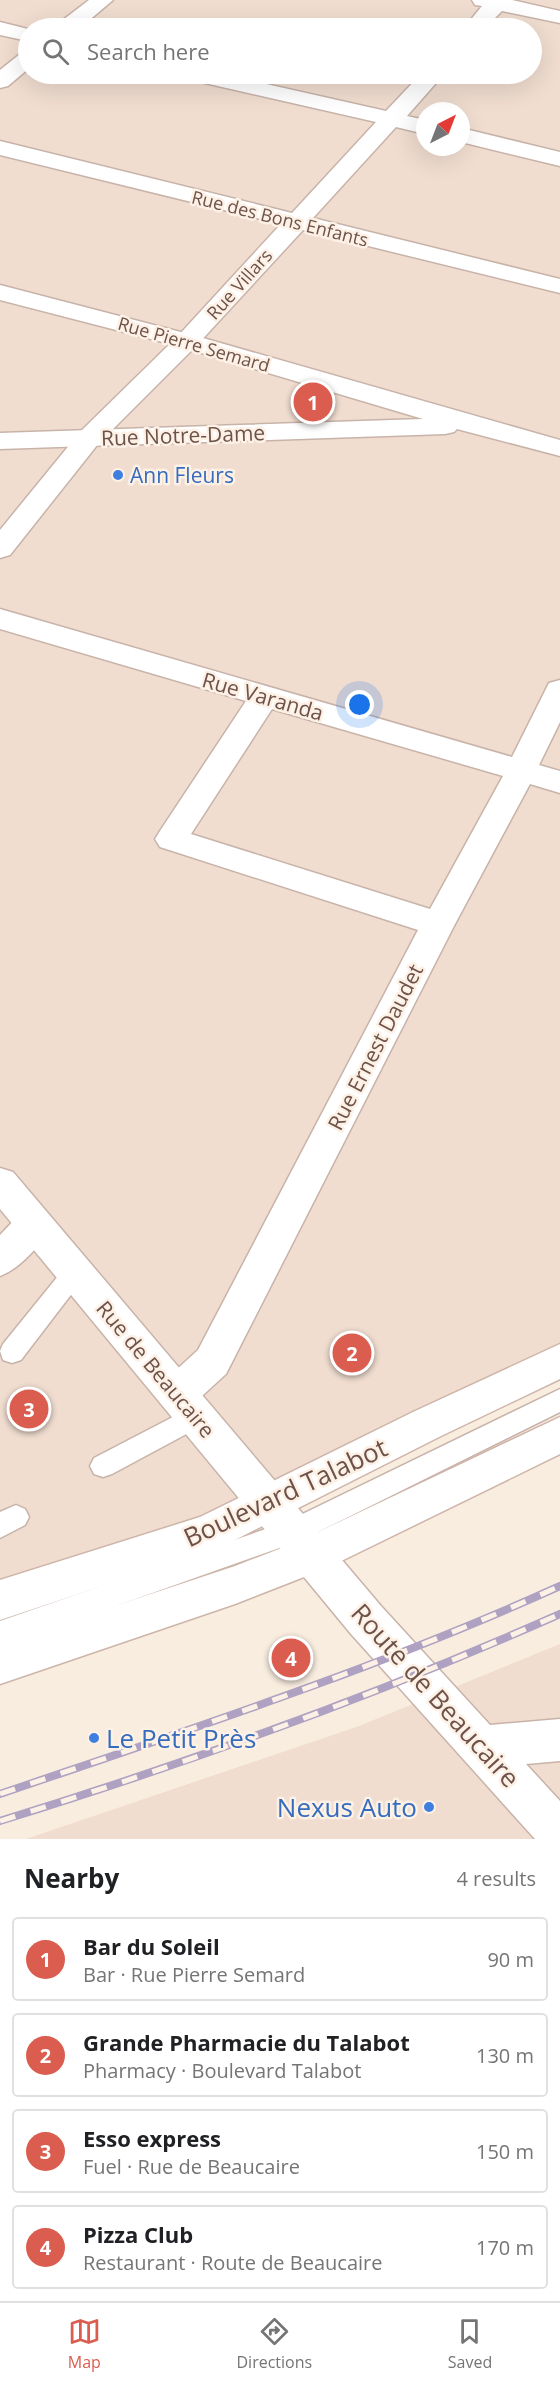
<!DOCTYPE html>
<meta charset="utf-8">
<style>
:root{--surface:#fff;--page:#f6f6f6;--text:#202124;--muted:#757577;--line:#e0e0e0;--accent:#da5d4f}
body{margin:0;font-family:"Open Sans",sans-serif;background:var(--page);color:var(--text)}
.compass{position:absolute;left:416px;top:102px;width:54px;height:54px;border-radius:50%;background:var(--surface);box-shadow:0 6px 24px #0002;rotate:42deg}
.you{position:absolute;left:360px;top:705px;width:21px;height:21px;margin:-15px;border:4px solid #fff;border-radius:50%;background:#1a73e8;box-shadow:0 0 0 9px #1a73e833}
.badge{display:grid;place-items:center;width:39px;height:39px;border-radius:50%;background:var(--accent);color:#fff;font-size:20px;font-weight:700}
.pin{position:absolute;translate:-50% -50%;border:3px solid #fff;box-shadow:0 2px 6px #0006}
.list{margin:0;padding:0;list-style:none}
h2{display:flex;justify-content:space-between;align-items:center;height:78px;margin:0;padding:0 24px;font-size:26px}
h2 small{font-size:20px;font-weight:400;color:var(--muted)}
.list li{display:grid;grid-template-columns:39px 1fr auto;gap:18px;align-items:center;box-sizing:border-box;height:84px;margin:0 12px 12px;padding:0 12px;border:2px solid var(--line);border-radius:6px}
.list b{display:block;font-size:22px;white-space:nowrap}
.list p{margin:0;font-size:20px;white-space:nowrap;color:var(--muted)}
.list em{font-size:20px;font-style:normal;color:var(--muted)}
.icon{flex:none;width:33px;height:33px;fill:none;stroke:currentColor;stroke-width:2;stroke-linecap:round;stroke-linejoin:round}
.map{position:relative;flex:none;width:560px;height:1839px;overflow:hidden}
.search{position:absolute;background:var(--surface);box-shadow:0 6px 24px #0002;left:18px;right:18px;top:18px;height:66px;display:flex;align-items:center;gap:15px;box-sizing:border-box;padding:0 21px;border-radius:33px;color:var(--muted);font-size:22px}
.sheet{height:462px;background:var(--surface)}
nav{display:flex;justify-content:space-around;align-items:center;box-sizing:border-box;height:84px;border-top:2px solid var(--line);background:var(--surface);font-size:16px;color:var(--muted)}
nav a{display:grid;justify-items:center;gap:3px}
nav .on{color:var(--accent)}
.map>svg:first-child{display:block}
</style>
<div class="map">
<svg width="560" height="1839" viewBox="0 0 560 1839">
<rect width="100%" height="100%" fill="#f9ede0"/>
<path fill="#f0ddd0" fill-rule="evenodd" d="M0,0H560V1361L0,1605ZM28,28H532V74H28ZM425,111H461V147H425Z
M560,1644V1839H26L359,1726Z"/>
<g fill="none" stroke-linecap="round" stroke-linejoin="round">
<defs>
<path id="service" d="M75,1262L83,1265L87,1272L83,1279L21,1360L12,1363L3,1360L0,1351L3,1344L67,1265Z
M560,1389V1412L302,1540L0,1647V1621L286,1522Z
M196,1405L205,1408L209,1416L205,1424L112,1474L103,1477L94,1474L90,1466L94,1458Z
M16,1505L25,1509L29,1517L25,1525L0,1538V1512Z"/>
<path id="minor" d="M89,0H113L80,28H57L59,23Z
M472,0H512L560,11V23L502,11L485,28H464L482,6L475,5Z
M0,22L28,29V41L0,35Z
M28,52V69L8,86L0,88V70L20,54Z
M184,74H222L386,111L421,74H444L407,116L425,120V134L396,127L313,218L560,279V293L303,230L196,346L98,444L10,555L0,558V530L80,432L178,336L281,224L0,155V141L292,213L376,122L187,79Z
M461,128L560,152V166L461,142Z
M0,609L512,757L549,683L560,680V722L539,765L560,771V793L530,784L455,924L226,1374L191,1406L177,1411L163,1406L157,1394L163,1382L198,1350L418,930L160,847L155,839L160,831L246,701L0,629ZM272,709L503,776L430,909L191,834Z
M34,1209L47,1213L52,1224C42,1244 21,1268 0,1276V1235L21,1213Z"/>
<path id="tertiary" d="M0,285L196,336L560,440V456L457,429L454,432L445,434L0,449V433L423,419L178,346L0,300Z
M0,1168L13,1172L381,1606L490,1725L560,1719V1761L526,1764L560,1801V1839H535L351,1634L0,1209Z"/>
<path id="secondary" d="M560,1344V1379L441,1436L223,1546L0,1620V1580L200,1517L413,1412Z
M560,1417V1454L327,1568L235,1604L0,1684V1644L235,1566L297,1542Z"/>
</defs>
<use href="#service" stroke="#c8b3a9" stroke-width="3"/>
<use href="#minor" stroke="#c8b3a9" stroke-width="3"/>
<use href="#tertiary" stroke="#c8b3a9" stroke-width="3"/>
<use href="#secondary" stroke="#ceb5a9" stroke-width="3"/>
<use href="#service" fill="#fff" fill-rule="evenodd"/>
<use href="#minor" fill="#fff" fill-rule="evenodd"/>
<use href="#tertiary" fill="#fff" fill-rule="evenodd"/>
<use href="#secondary" fill="#fff" fill-rule="evenodd"/>
<defs>
<path id="rail" d="M0,1794C188,1730 379,1668 560,1586
M0,1821C191,1762 378,1695 560,1614"/>
</defs>
<use href="#rail" stroke="#aea1c1" stroke-width="8"/>
<use href="#rail" stroke="#fdf1e6" stroke-width="5" stroke-dasharray="16" stroke-linecap="butt"/>
</g>
<g fill="#3f7fe0" stroke="#fdf1e6" stroke-width="2">
<circle cx="118" cy="475" r="6"/>
<circle cx="94" cy="1738" r="6"/>
<circle cx="429" cy="1807" r="6"/>
</g>
<g text-anchor="middle" dominant-baseline="central" stroke-width="5" stroke-linejoin="round" paint-order="stroke">
<g font-size="18" fill="#6e524a" stroke="#fdf1e6">
<text transform="translate(280 218) rotate(14)">Rue des Bons Enfants</text>
<text transform="translate(239 284) rotate(-48)">Rue Villars</text>
<text transform="translate(194 344) rotate(16)">Rue Pierre Semard</text>
</g>
<g font-size="21" fill="#6e524a" stroke="#fdf1e6">
<text transform="translate(183 435) rotate(-2)">Rue Notre-Dame</text>
<text transform="translate(263 696) rotate(16)">Rue Varanda</text>
<text transform="translate(375 1047) rotate(-63)">Rue Ernest Daudet</text>
<text transform="translate(156 1369) rotate(50)">Rue de Beaucaire</text>
</g>
<g font-size="21" fill="#366cbe" stroke="#fdf1e6" text-anchor="start">
<text x="130" y="475">Ann Fleurs</text>
</g>
<g font-size="26" fill="#6e524a" stroke="#fdf1e6">
<text transform="translate(285 1492) rotate(-25)">Boulevard Talabot</text>
<text transform="translate(436 1695) rotate(48)">Route de Beaucaire</text>
</g>
<g font-size="26" fill="#366cbe" stroke="#fdf1e6" text-anchor="start">
<text x="106" y="1738">Le Petit Près</text>
<text x="417" y="1807" text-anchor="end">Nexus Auto</text>
</g>
</g>
</svg>
<svg class="compass" viewBox="-18 -18 36 36"><path d="M0-13l5 13h-10z" fill="#e53935"/><path d="M0 13l5-13h-10z" fill="#757577"/></svg>
<div class="you"></div>
<div class="pin badge" style="left:313px;top:402px">1</div>
<div class="pin badge" style="left:352px;top:1353px">2</div>
<div class="pin badge" style="left:29px;top:1409px">3</div>
<div class="pin badge" style="left:291px;top:1658px">4</div>
<div class="search"><svg class="icon" aria-label="search" viewBox="0 0 24 24"><circle cx="10" cy="10" r="6"/><path d="M15 15l6 6"/></svg>Search here</div>
</div>
<section class="sheet">
<h2>Nearby<small>4 results</small></h2>
<ul class="list">
<li><span class="badge">1</span><div><b>Bar du Soleil</b><p>Bar · Rue Pierre Semard</p></div><em>90 m</em></li>
<li><span class="badge">2</span><div><b>Grande Pharmacie du Talabot</b><p>Pharmacy · Boulevard Talabot</p></div><em>130 m</em></li>
<li><span class="badge">3</span><div><b>Esso express</b><p>Fuel · Rue de Beaucaire</p></div><em>150 m</em></li>
<li><span class="badge">4</span><div><b>Pizza Club</b><p>Restaurant · Route de Beaucaire</p></div><em>170 m</em></li>
</ul>
</section>
<nav>
<a class="on"><svg class="icon" aria-label="map" viewBox="0 0 24 24"><path d="M3 6l6-2 6 2 6-2v14l-6 2-6-2-6 2zM9 4v14M15 6v14"/></svg>Map</a>
<a><svg class="icon" aria-label="directions" viewBox="0 0 24 24"><path d="M12 3l9 9-9 9-9-9zM9 14v-3h6M13 9l2 2-2 2"/></svg>Directions</a>
<a><svg class="icon" aria-label="saved" viewBox="0 0 24 24"><path d="M7 4h10v16l-5-4-5 4z"/></svg>Saved</a>
</nav>
